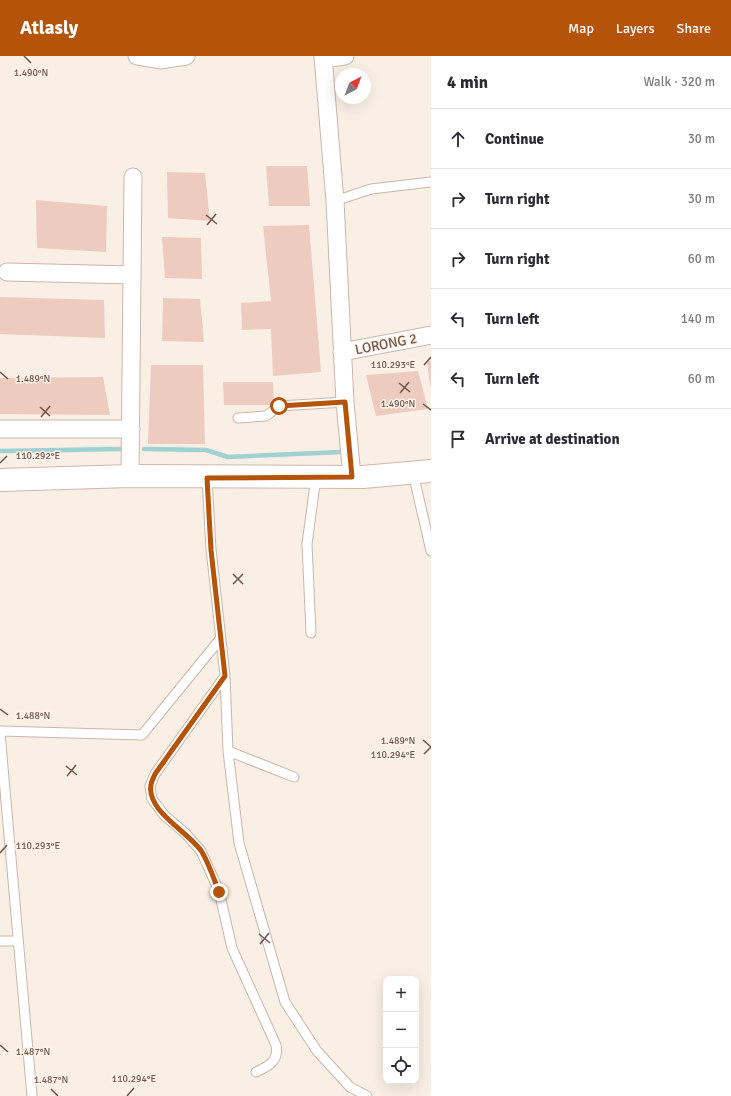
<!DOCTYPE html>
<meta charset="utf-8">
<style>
:root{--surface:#fff;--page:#f7f7f7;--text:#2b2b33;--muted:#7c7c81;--line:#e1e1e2;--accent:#b45309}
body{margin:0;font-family:Signika,sans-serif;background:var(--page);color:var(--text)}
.controls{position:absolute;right:12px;bottom:12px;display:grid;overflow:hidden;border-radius:8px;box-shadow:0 4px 16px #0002}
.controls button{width:36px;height:36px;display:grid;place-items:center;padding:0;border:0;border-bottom:1px solid var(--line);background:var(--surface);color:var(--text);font:20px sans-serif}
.compass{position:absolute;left:335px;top:12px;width:36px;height:36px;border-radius:50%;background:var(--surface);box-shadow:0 4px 16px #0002;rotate:41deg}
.stop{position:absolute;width:12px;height:12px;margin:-9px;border:3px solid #b45309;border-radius:50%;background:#fff}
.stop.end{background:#b45309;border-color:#fff;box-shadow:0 1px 4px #0008}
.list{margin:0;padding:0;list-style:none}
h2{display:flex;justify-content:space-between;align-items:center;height:52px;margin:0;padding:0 16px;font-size:17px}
h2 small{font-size:13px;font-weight:400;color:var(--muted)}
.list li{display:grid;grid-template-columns:26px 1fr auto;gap:12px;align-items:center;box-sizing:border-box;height:60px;padding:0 16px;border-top:1px solid var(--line)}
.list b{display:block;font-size:15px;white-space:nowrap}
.list em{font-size:13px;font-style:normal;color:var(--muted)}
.icon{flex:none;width:22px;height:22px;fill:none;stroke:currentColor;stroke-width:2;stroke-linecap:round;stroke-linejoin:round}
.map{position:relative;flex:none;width:431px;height:1040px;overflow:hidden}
header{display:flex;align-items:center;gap:24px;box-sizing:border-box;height:56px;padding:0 20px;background:var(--accent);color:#fff}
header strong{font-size:19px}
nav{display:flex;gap:22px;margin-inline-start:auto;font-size:14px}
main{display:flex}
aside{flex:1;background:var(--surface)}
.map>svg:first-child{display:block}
</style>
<header>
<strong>Atlasly</strong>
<nav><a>Map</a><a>Layers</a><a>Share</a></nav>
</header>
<main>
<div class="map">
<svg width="431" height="1040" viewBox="0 0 431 1040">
<rect width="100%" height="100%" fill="#faefe4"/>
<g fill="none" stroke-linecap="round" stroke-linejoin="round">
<path stroke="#a1d0d2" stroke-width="4.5" d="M144,393L206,394L228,401L341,396
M0,395L123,393"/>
</g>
<path fill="#edcbbe" d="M266,110H307L310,150H269Z
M167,116L205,117L210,165L168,162Z
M36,144L107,150L106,196L37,192Z
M309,169L321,316L273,320L271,273L242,274L241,247L271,245L263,170Z
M162,181L201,182L202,223L165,222Z
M0,241L104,244L105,282L0,278Z
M163,242L200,243L204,286L162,285Z
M427,305H431V329H430Z
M151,309H203L205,388H148Z
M418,315L428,353L376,360L366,319Z
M103,321L110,359L0,358V322Z
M223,326H273L274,349H224Z"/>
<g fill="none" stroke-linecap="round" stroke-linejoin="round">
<defs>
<path id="lane" d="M335,145L371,133L431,126
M238,362L266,360L279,350L345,346
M413,417L431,495
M207,422L211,493L225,620L228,695L239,787L285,946L317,995L350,1031L367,1040
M311,577L307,488L316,421
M225,620L155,718L150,730L152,743L164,759L186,778L201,795L219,835L232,892L276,989C279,1005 269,1010 256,1016
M0,675L142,679L221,582
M0,677L32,1040
M228,695L294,721
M0,885H18"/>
<path id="street" d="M137,0L160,4L186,0
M323,0L335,145L345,346L352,421
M323,3L345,0
M7,216L132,219
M342,296L431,279
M0,373H131
M130,420L133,121"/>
<path id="secondary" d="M0,424L130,420L363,421L431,415"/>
</defs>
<use href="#lane" stroke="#cab6ab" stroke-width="11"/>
<use href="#street" stroke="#cab6ab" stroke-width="19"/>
<use href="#secondary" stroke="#cfb7ac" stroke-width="24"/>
<use href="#lane" stroke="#fff" stroke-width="9"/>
<use href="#street" stroke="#fff" stroke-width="17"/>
<use href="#secondary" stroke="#fff" stroke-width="22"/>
</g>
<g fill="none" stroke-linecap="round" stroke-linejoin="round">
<path stroke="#b45309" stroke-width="5" d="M219,836C214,823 209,808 202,796C189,776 146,755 151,729C151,726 154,721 155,718L225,620L211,494L207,422L352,421L345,346L279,350"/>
</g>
<path fill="none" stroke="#70554c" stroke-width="1.5" d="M24,0L31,7M206,159L217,168M207,169L216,158M424,309L431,301M0,316L8,323M399,327L410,336M400,337L409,326M423,348L431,354M40,351L50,360M41,361L50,350M0,407L7,400M233,518L243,528M233,528L243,518M0,653L8,659M423,684L431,691M424,698L431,691M66,710L77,719M67,720L76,709M0,797L7,789M259,878L270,887M260,888L269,877M0,989L8,996M51,1033L58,1040M127,1040L134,1032"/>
<g text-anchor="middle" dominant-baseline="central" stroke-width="3" stroke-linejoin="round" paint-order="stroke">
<g font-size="14" fill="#70554c" stroke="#fdf3e9">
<text transform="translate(386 288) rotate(-11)">LORONG 2</text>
</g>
</g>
<g font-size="10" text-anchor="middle" fill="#70554c" stroke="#fdf3e9" stroke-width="3" stroke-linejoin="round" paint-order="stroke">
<text x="31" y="20">1.490°N</text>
<text x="393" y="312">110.293°E</text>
<text x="33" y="326">1.489°N</text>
<text x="398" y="351">1.490°N</text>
<text x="38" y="403">110.292°E</text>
<text x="33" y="663">1.488°N</text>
<text x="398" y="688">1.489°N</text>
<text x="393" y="702">110.294°E</text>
<text x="38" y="793">110.293°E</text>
<text x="33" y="999">1.487°N</text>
<text x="134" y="1026">110.294°E</text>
<text x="51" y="1027">1.487°N</text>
</g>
</svg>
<div class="controls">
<button>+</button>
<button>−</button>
<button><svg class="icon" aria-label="locate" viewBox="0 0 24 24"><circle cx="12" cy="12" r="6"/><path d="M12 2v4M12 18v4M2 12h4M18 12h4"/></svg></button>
</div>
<svg class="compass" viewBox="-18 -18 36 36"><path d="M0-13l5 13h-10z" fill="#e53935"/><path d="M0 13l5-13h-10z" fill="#7c7c81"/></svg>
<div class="stop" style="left:279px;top:350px"></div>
<div class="stop end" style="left:219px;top:836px"></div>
</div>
<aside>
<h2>4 min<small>Walk · 320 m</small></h2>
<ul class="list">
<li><svg class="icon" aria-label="ahead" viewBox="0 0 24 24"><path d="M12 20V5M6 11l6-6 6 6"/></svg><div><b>Continue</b></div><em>30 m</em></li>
<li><svg class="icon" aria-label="right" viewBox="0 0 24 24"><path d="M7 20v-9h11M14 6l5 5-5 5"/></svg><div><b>Turn right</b></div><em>30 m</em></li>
<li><svg class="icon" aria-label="right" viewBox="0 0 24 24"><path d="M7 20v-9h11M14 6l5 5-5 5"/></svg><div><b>Turn right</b></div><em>60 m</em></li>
<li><svg class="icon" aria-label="left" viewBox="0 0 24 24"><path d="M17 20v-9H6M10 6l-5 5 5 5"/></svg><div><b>Turn left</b></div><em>140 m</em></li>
<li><svg class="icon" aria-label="left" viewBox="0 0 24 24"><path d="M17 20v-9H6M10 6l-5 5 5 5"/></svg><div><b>Turn left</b></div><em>60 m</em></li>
<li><svg class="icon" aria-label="arrive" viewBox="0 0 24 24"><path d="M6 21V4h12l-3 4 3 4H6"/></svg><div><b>Arrive at destination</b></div></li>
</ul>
</aside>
</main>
